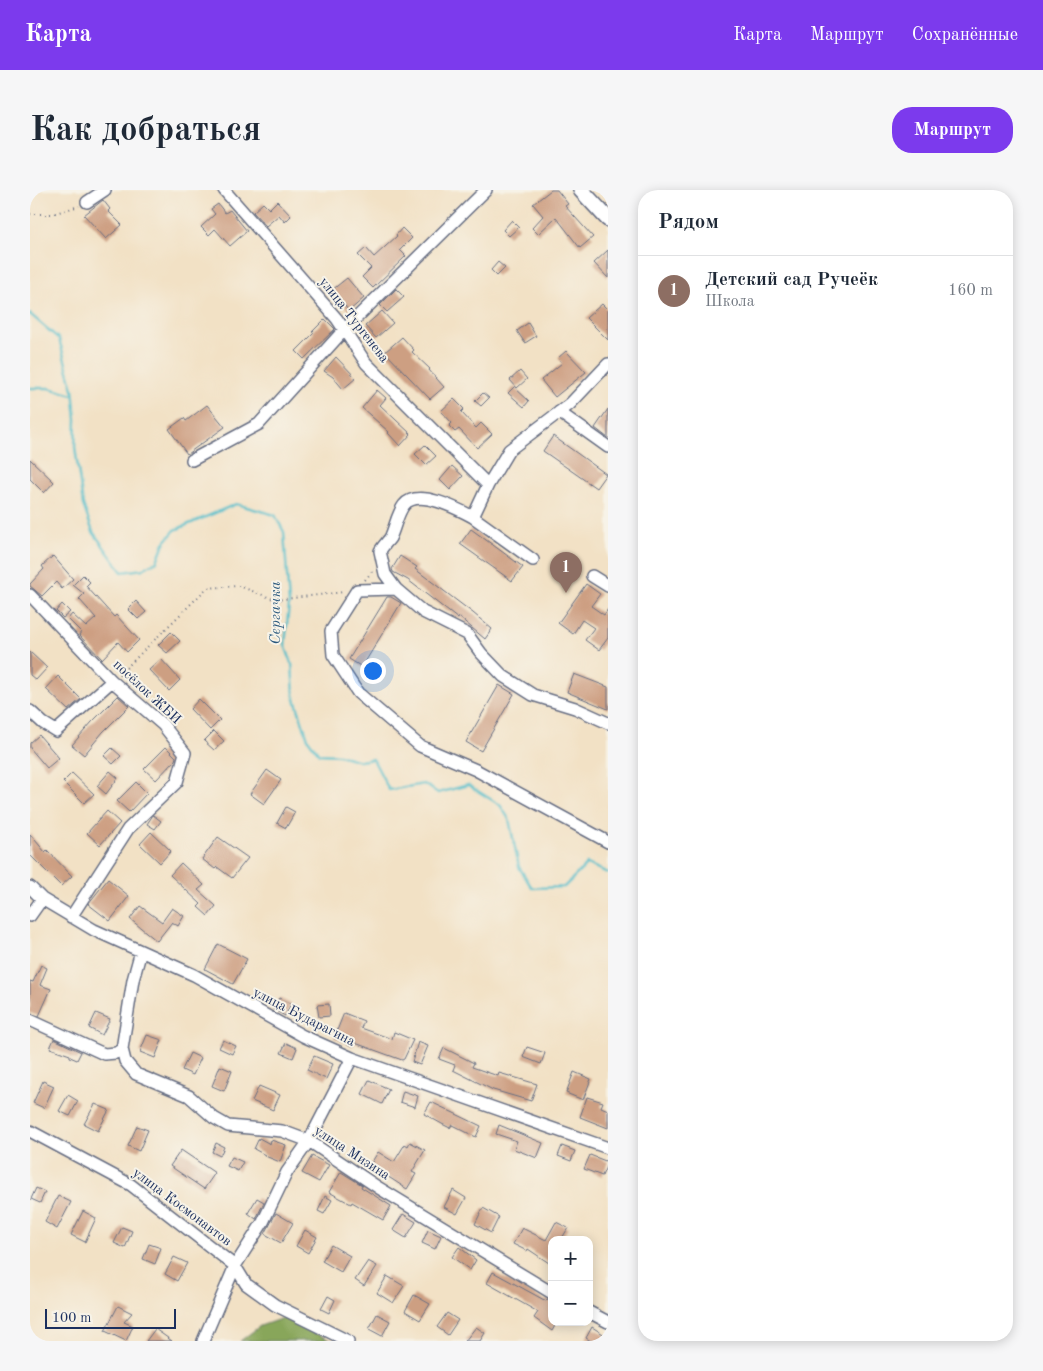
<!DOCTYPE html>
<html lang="ru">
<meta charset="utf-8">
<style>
:root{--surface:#fff;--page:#f6f6f7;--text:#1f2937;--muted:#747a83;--line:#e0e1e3;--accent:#7c3aed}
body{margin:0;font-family:"Old Standard TT",serif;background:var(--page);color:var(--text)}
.controls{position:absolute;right:15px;bottom:15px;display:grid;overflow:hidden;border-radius:10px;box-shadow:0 2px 12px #0003}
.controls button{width:45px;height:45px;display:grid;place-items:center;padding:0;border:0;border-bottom:1px solid var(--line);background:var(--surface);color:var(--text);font:25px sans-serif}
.scale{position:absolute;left:15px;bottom:12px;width:131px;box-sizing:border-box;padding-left:5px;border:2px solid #1b2f5e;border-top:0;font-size:14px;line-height:18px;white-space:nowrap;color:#1b2f5e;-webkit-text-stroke:4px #f7f3e8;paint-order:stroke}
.you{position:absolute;left:342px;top:480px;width:18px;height:18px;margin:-12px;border:4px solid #fff;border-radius:50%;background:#1a73e8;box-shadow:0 0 0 8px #1a73e833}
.badge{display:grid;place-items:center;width:32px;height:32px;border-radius:50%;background:var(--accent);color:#fff;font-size:16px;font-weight:700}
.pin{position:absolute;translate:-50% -41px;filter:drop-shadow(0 1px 2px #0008)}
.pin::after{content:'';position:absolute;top:26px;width:18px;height:15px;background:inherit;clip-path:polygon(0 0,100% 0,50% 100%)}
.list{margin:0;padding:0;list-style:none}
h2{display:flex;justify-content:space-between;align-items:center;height:65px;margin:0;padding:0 20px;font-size:21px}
h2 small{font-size:16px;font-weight:400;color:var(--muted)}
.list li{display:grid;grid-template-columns:32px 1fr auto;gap:15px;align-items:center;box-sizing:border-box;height:70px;padding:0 20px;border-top:1px solid var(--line)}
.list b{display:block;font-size:19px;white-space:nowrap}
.list p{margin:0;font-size:16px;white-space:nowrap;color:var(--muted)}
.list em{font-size:16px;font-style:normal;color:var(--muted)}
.map{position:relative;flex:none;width:578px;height:1151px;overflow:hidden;border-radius:20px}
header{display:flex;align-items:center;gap:30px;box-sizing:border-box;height:70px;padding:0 25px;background:var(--accent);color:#fff}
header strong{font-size:24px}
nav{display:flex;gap:28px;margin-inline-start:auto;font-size:18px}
.intro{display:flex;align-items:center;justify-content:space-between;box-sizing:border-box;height:120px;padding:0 30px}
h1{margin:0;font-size:35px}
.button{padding:12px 22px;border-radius:20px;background:var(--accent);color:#fff;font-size:18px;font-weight:700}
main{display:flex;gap:30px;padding:0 30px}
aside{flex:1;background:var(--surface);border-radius:20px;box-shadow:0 2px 12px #0003}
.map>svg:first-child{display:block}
</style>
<header>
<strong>Карта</strong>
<nav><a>Карта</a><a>Маршрут</a><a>Сохранённые</a></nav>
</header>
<div class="intro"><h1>Как добраться</h1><a class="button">Маршрут</a></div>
<main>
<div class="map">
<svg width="578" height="1151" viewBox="0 0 578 1151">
<rect width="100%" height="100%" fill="#f7f3e8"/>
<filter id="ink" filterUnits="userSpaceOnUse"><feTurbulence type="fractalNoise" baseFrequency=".02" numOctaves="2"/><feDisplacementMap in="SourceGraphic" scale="10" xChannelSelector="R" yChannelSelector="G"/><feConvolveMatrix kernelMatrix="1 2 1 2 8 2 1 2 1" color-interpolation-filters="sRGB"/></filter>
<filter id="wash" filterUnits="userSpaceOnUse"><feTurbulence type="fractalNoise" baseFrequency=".0096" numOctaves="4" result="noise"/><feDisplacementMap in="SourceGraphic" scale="20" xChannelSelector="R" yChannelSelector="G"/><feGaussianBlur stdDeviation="1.12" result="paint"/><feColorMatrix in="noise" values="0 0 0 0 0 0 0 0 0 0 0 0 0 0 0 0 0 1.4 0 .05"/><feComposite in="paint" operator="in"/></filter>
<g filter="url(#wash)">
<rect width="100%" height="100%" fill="#f2e1c5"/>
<path fill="#88a65a" stroke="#526a5c" d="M253,1128L302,1151H210L230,1136Z"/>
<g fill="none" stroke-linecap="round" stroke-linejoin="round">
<path stroke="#4fbcc8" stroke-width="2.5" d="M0,124L29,149L43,199L46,229L45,257L53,315L63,342L92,382L113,379L127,371L134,353L145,340L206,314L245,325L254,342L259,414L255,455L262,474L264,506L278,549L289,564L309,565L330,571L343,569L359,600L394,594L408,603L438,595L470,615L479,629L489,677L502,698L534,697L557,674L578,683
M0,198H19L43,205"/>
</g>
<g id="blocks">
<path fill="#cd9f82" d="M521,0H527L538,14L535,16L563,47L550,58L526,27L508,44L502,38L513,26L503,14Z
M73,10L80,19L78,21L92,35L76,49L54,25Z
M247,11L261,26L255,32L249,25L236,36L223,22L233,13L239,19Z
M188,14L195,23L200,20L217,41L200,56L185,39L179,45L171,37L185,24L181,19Z
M482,30L489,37L479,46L473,40Z
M372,38L382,48L370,60L376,66L343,98L332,87L341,78L328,65L336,58L344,67L367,46L366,45Z
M578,60V88L564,73Z
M468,72L475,78L467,86L461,80Z
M317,88L334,108L319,121L302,100Z
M366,99L374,107L357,122L350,115Z
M572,114L578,120V150L556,128Z
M352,121L363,133L346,148L335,136Z
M295,129L305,139L274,169L266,161L284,143L282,142Z
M498,133L506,146L495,153L487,141Z
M372,147L384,160L382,162L400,179L399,180L414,197L400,209L355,162Z
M536,161L556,182L525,207L511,190L532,173L528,168Z
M306,167L326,188L313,199L303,187L294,181Z
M490,181L497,189L487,198L480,190Z
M484,197L499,211L494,217L478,203Z
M347,200L356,208L350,215L381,244L370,256L358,243L359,242L332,218Z
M453,203L459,208L451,216L445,211Z
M424,209L434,219L431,222L446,238L451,233L462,244L447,258L429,239L425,242L419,236L422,233L411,221Z
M177,215L195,237L157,264L139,239L154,228L156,231Z
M578,219V248L565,238Z
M523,246L576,284L566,298L513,261Z
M395,255L406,266L396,275L385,264Z
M0,269L24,292L14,303L0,289Z
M422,276L433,286L420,300L410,290Z
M441,339L493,377L482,391L430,354Z
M23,366L43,389L32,399L26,392L12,406L0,396V394L14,379L12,376Z
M370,366L387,377L385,379L443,423L462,439L455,449L429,427L428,429L378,390L363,382L362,379Z
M53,385L60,392L56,396L84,427L86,425L109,450L97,462L88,452L72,469L49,445L51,442L38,429L42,424L56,437L66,428L49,409L54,404L43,395Z
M556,394L570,404L561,416L574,425L578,419V448L569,460L555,450L564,438L552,430L543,444L528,433Z
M357,407H361L371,413L332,477L319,469Z
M106,411L116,422L108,429L98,419Z
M32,414L40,422L33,428L26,421Z
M141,442L150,451L137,463L128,455Z
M0,462L17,478L6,490L0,485Z
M131,469L150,490L139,501L119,480Z
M544,484L578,497V519L537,502Z
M28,486L51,509L38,520L16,499Z
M469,495L484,504L451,561L436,552Z
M88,506L99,516L73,542L54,565L42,555L62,532Z
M169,509L190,530L180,540L160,519Z
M184,541L194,551L184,560L174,551Z
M9,545L29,568L17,578L0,558V553Z
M136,557L146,567L145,570L126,590L114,579Z
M82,558L91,566L83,574L74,566Z
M237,580L251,590L234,614L220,604Z
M80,581L88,588L76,604L67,596Z
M42,583L64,604L54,613L33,592Z
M106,592L117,603L99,622L87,611Z
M256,617L265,622L256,638L247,633Z
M77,621L90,633L70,655L57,643Z
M123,625L131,631L125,639L117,634Z
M121,642L141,661L130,673L110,654Z
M0,644L15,662L17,660L42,686L31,696L0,665Z
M188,647L218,668L202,688L187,677L185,679L172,669Z
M151,673L174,695L168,700L186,716L178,726L168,717L171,714L140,685Z
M78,689L99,706L80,731L58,714Z
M110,716L132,732L142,718L154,726L148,736L142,732L127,751L100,729Z
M188,754L217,769L203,794L175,779Z
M11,775L17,778L10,795L21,799L9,826L0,823V791L3,792Z
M249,808L261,814L255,826L243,819Z
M299,814L300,826L289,827L287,815Z
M66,823L80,829L72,845L59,838Z
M314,823L334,831L331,838L362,849L364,842L383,850L374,869L372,870L325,853L323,856L304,848Z
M117,845L132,850L125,868L110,862Z
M24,849L51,862L47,870L40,867V865L20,858Z
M193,850L206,856L202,864L189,858Z
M388,852L398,856L390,875L382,872Z
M256,853L267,858L263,868L251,863Z
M497,857L515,863L511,874L493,867Z
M414,858L444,873L442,877L468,886L469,883L507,894L501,911L463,900L423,880L425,875L409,869Z
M160,863L171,868L163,885L152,880Z
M284,866L303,874L296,889L277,880Z
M190,876L202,881L194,901L182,896Z
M544,882L561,889L553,910L536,903Z
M339,890L359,899L352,914L332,904Z
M13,891L24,896L14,918L3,913Z
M229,896L250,905L243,920L222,911Z
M373,901L388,906L385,917L370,912Z
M38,905L48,911L40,926L29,921Z
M557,907L573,912L571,917L578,920V938L550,927Z
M401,912L451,936L446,947L422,935L420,938L412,934L394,924Z
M65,914L79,920L68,941L54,934Z
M469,935L513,953L507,968L484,959L487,951L466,944Z
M107,936L118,940L109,961L98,956Z
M229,948L240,954L241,950L256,955L250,972L235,966V965L224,959Z
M380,952L395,960L382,982L386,984L377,999L340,975L348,962L364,972L375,954L378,956Z
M186,953L194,957L190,966L182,962Z
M532,956L545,961L541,971L528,966Z
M151,960L185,983L174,999L140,976Z
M560,965L578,972L572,986L554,979Z
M282,966L299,975L289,992L272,983Z
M202,967L213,972L208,981L197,976Z
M311,982L332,995L331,997L361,1016L353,1030L322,1012L321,1014L299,1002Z
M6,998L15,1002L10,1013L1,1009Z
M423,1000L436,1008L427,1024L414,1017Z
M28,1006L41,1012L27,1039L15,1032Z
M295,1006L302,1010L294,1024L288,1021Z
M227,1008L234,1012L226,1029L218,1023Z
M453,1018L469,1027L461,1043L445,1034Z
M53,1021L66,1028L55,1052L41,1045Z
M246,1023L263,1033L251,1053L235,1044Z
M373,1024L386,1032L376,1048L363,1040Z
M526,1032L538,1038L531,1050H522V1070L519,1073L498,1059L497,1061L483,1054L492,1038L516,1050Z
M92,1037L102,1041L95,1058L84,1053Z
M275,1040L287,1047L278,1063L266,1056Z
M398,1040L411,1046L405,1059L392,1053Z
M119,1054L131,1058L125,1074L113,1069Z
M301,1055L320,1066L311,1082L292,1071Z
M429,1057L446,1070L440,1080L422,1067Z
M144,1067L157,1073L147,1091L135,1084Z
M338,1071L347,1076L334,1096L325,1090Z
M463,1082L516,1111L517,1109L522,1112V1132H527L522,1141L504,1128L508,1122L457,1093Z
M357,1086L374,1096L363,1113L347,1103Z
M384,1105L400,1114L390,1130L375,1121Z
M298,1106L305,1110L299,1123L291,1119Z
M88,1116L102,1123L94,1132L103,1136L96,1151L75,1141Z
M417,1123L428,1130L418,1145L407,1137Z
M347,1124L360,1131L352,1146L339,1139Z
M446,1137L455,1143L450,1151H435Z
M562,1137L578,1147V1151H561L556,1148Z
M125,1139L142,1151H116Z"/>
</g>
</g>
<g filter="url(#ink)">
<use href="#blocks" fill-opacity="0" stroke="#666d82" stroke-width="1"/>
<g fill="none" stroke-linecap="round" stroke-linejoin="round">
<defs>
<path id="minor" d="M194,0L307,129L336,173L458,295
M57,12L75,0
M578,174L540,214L479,260L458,295L443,327C428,319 388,298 374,315C367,324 365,338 360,348C357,352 353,356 350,361L355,384L366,399L393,422L437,444L451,463L473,486L503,505L545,518L578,533
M529,222L578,257
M162,270L229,234L314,140L456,0
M443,327L503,370
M562,386L578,396
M366,399L327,400L301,441L303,465L328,503L390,556L446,580L578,652
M0,405L82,491L133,535L155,563L147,592L98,639L41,727
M0,521L13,533L26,541L82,491
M0,697L12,709L64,740L164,785L273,846L322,868L578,958
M0,726L12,709
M0,830L74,864L86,863L92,859L95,871L106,884L159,906L184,928L198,936L252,941L279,951L349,998L522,1103
M92,859L103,790L111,761
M0,941L101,995L205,1076L216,1094L245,1115L318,1151
M559,1122L578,1132
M173,1151L205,1076L233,1032L257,982L279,951L322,868"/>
<path id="major" d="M551,0L578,29"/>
</defs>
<use href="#minor" stroke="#666d82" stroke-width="14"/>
<use href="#major" stroke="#666d82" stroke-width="18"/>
<path stroke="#666d82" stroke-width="2" stroke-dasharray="1 4" stroke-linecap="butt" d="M0,24H22L49,16
M335,390L344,379
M89,485L177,398L209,396L246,410L314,402"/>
<use href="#minor" stroke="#fff" stroke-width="11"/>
<use href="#major" stroke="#fff" stroke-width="15"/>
</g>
</g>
<g text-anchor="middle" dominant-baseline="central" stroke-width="4" stroke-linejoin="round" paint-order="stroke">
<g font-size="14" fill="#1b2f5e" stroke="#f7f3e8">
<text transform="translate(324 130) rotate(52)">улица Тургенева</text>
<text transform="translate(117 502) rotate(43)">посёлок ЖБИ</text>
<text transform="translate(274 827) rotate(27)">улица Бударагина</text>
<text transform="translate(322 963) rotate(33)">улица Мизина</text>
<text transform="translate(152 1017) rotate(37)">улица Космонавтов</text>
</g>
<g font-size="15" font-style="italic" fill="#2b597e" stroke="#f7f3e8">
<text transform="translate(246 423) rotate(-90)">Сергачка</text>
</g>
</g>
</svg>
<div class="controls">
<button>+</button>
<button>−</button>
</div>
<div class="scale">100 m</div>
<div class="you"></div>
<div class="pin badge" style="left:536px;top:403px;background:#8d6e63">1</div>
</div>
<aside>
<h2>Рядом<small></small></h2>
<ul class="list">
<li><span class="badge" style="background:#8d6e63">1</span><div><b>Детский сад Ручеёк</b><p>Школа</p></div><em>160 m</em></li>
</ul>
</aside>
</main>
